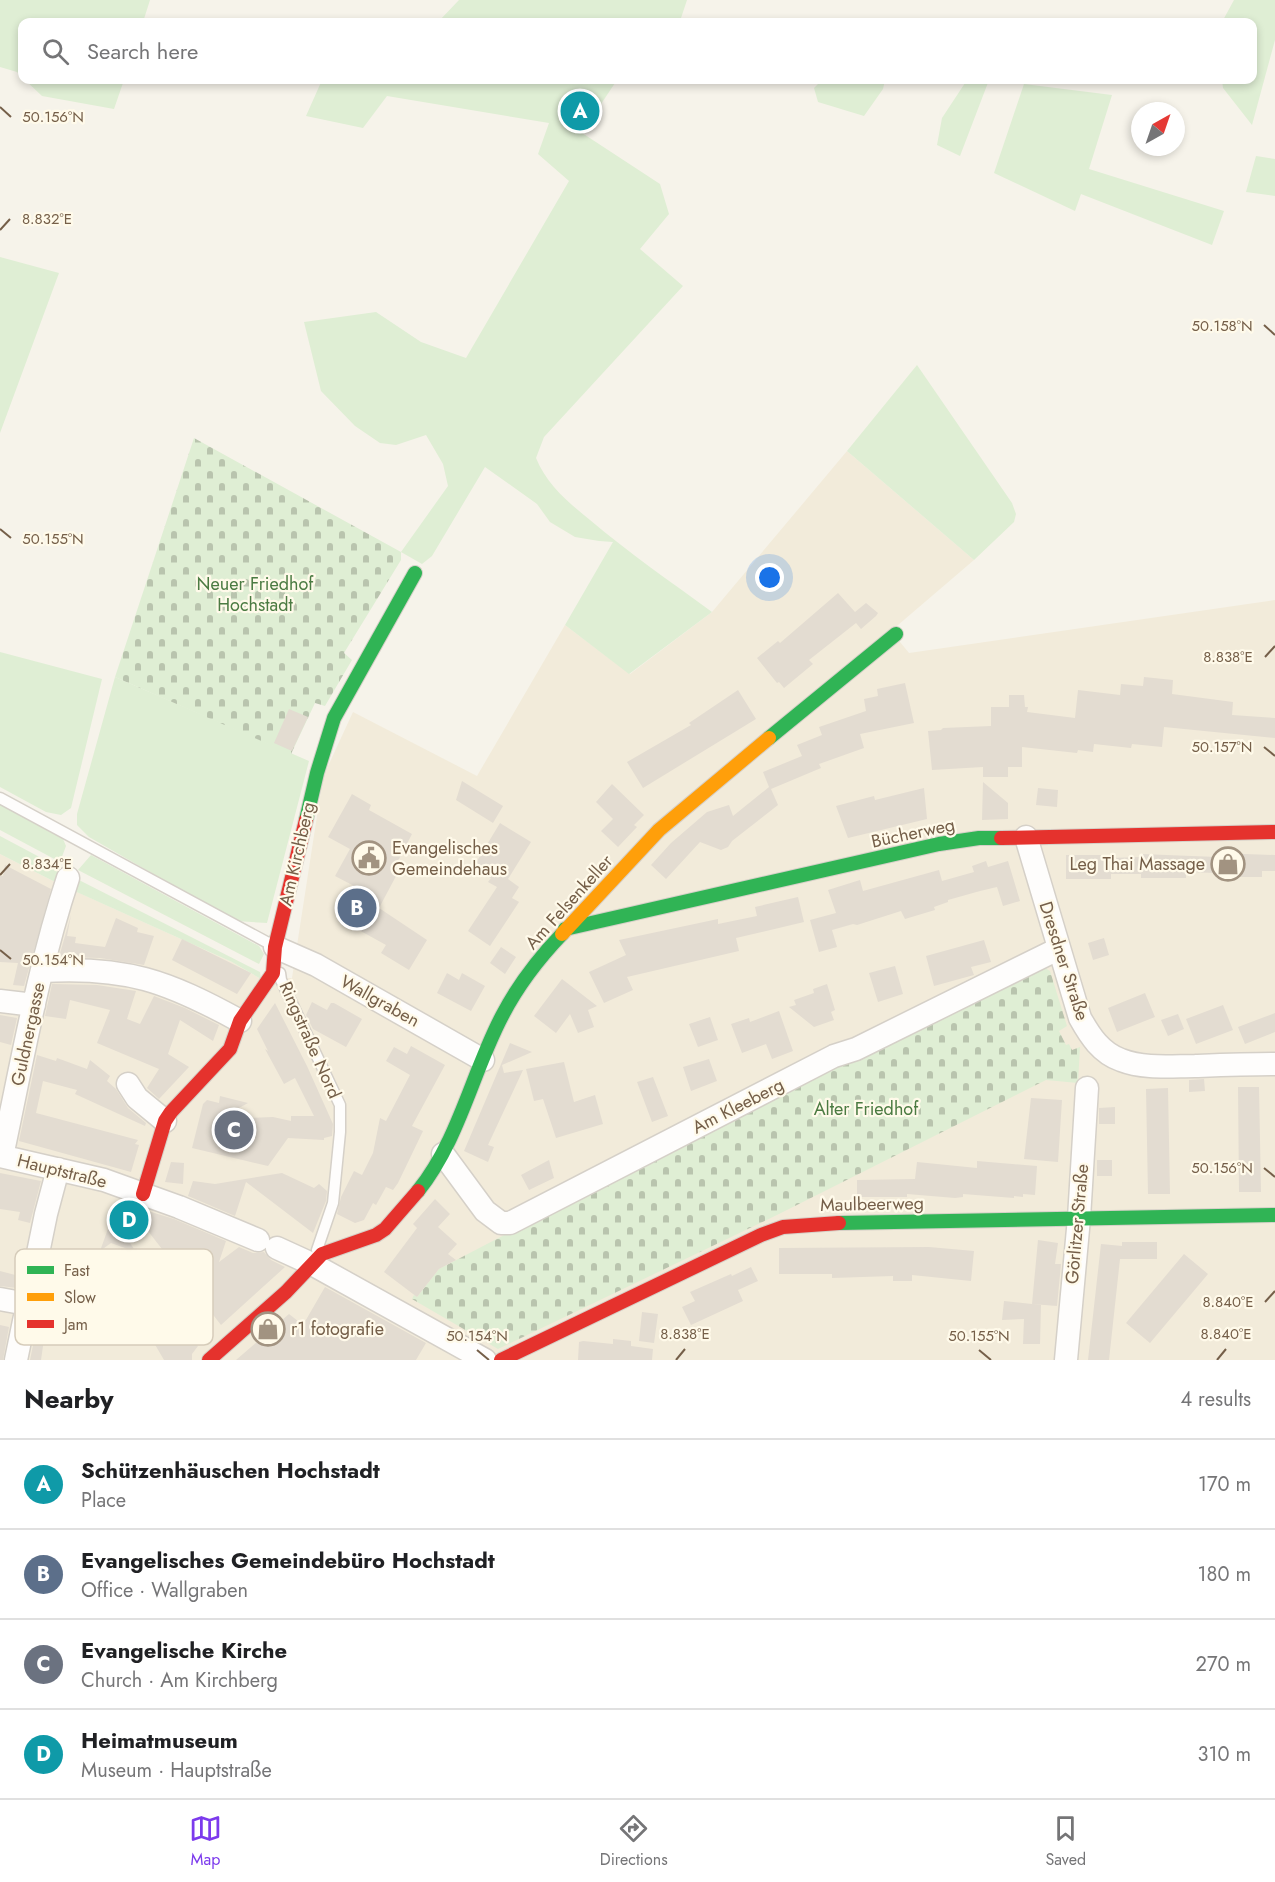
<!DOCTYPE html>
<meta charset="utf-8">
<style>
:root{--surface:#fff;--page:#f2f2f2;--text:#202124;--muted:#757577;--line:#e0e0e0;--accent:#7c3aed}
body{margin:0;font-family:Jost,sans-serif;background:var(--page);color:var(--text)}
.compass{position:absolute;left:1131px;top:102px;width:54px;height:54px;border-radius:50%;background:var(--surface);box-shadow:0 3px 9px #0003;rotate:40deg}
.you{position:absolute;left:770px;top:578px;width:21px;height:21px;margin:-15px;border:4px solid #fff;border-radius:50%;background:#1a73e8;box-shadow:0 0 0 9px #1a73e833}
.badge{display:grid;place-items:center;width:39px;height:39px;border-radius:50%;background:var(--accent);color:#fff;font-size:20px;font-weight:700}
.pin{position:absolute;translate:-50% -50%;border:3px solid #fff;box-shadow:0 2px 6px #0006}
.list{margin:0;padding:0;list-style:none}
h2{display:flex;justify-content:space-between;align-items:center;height:78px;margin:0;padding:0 24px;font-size:26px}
h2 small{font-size:20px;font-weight:400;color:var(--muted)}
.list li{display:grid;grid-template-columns:39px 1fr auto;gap:18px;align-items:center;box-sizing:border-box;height:90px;padding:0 24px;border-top:2px solid var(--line)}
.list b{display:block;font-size:22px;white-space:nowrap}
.list p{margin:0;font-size:20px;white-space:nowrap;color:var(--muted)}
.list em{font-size:20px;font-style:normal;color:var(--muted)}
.icon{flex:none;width:33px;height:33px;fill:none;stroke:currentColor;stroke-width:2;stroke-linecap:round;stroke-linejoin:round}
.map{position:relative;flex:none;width:1275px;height:1360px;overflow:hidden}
.search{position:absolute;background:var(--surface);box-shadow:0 3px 9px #0003;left:18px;right:18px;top:18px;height:66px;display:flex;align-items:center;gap:15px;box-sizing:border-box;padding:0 21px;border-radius:12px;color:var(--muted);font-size:22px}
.sheet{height:438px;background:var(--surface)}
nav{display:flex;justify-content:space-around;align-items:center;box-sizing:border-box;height:84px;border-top:2px solid var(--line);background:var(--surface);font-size:16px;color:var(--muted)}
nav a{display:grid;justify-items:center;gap:3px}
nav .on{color:var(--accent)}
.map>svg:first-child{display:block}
</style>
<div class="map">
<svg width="1275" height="1360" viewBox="0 0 1275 1360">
<defs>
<pattern id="cemetery-stones" width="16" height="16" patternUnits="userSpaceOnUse" patternTransform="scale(1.5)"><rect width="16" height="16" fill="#dfeed4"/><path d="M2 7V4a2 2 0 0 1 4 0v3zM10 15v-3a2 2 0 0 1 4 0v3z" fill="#b9c4ae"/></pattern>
</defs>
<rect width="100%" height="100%" fill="#f6f3ea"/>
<path fill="#f2ebda" d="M847,451L974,560L891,631L909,653L1275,600V1360H0V854L57,883L232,962L261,979L292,978L323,777L353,712L477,776L565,625L630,674L712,612Z"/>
<path fill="#dfeed4" d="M0,0H150L143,22H22V77L17,72L0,67Z
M459,0H687L681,18L674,22H438Z
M1234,0H1275V40L1252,125L1223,88L1222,80H1252V22H1222Z
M25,80H124L114,109L42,96Z
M322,80H617L601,104L588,110L577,103L571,113L581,120L576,129L660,184L669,214L640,249L683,286L544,437L536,458C547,485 568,502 590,520C629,553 671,582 712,612L629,674L565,625L613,542L599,541L575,537L550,522L537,504L485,467L432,556L422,564L401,552L448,486L443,464L426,435L396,445L380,443L355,426L321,391L304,322L376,312L421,342L466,358L569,181L538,154L549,123L387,96L363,128L306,116Z
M822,80H885L883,89L864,116L818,102L814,88Z
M967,80H989L960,156L937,145L942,118Z
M1024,84L1112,95L1089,169L1224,211L1212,245L1081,194L1075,211L994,173Z
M1256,156L1275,159V196L1246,192Z
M0,257L59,273L0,433Z
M917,365L1012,503L1016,514L1014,522L974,560L847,451Z
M0,652L102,679L71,808L61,815L46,812L0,787Z
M115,677L309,761L267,923L235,921L89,837L77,825V814Z
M0,804L63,839L66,846L60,862L0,830Z
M0,836L62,869L57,883L0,854Z
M91,855L259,946L264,954L259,964L78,870Z
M77,879L260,972L261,979L232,962L70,889Z"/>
<path fill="url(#cemetery-stones)" d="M194,438L401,552V560L344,653L352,660L325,706L315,703L291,754L115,677Z
M1038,964L1050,971L1067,1026L1059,1031L1066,1045L1069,1044L1072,1050L1080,1047L1078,1083L1046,1080L779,1214L498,1349L412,1299L414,1295L417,1297L439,1269L825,1068Z"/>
<path fill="#e3dcd1" d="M838,593L855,612L866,603L878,613L876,616L861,629L856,623L809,660L813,664L784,688L779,682L777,683L757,658L778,641L780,643Z
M1144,677L1173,680L1172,694L1233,702L1232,715L1275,718V738L1164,727L1162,747L1132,744L1131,748L1094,744L1093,752L1078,750L1077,753L1022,747V767H1008V777H983V767L932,770L928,731L941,730L943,728L991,726V707H1009V695H1024L1025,707H1028L1027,712L1075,718L1078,690L1120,695L1121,684L1143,686Z
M905,683L914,723L860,734L864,748L819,764L821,768L771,789L778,805L732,841L728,847L721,850L700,842L666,879L651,865L671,843L707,812L729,805L733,816L769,787L763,772L802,756L797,745L822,735L819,727L866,711L864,699L878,696L877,689Z
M738,690L756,719L643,788L627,762L691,725L689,723Z
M289,709L308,717L292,751L274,743Z
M462,781L503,806L493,823L456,800Z
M983,782L1008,803V819L982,820Z
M612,784L644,815L634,825L637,827L618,847L601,831L613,819L596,802Z
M924,788L927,819L848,838L836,806L874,796L875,800Z
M1038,788L1058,790L1057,807L1036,805Z
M352,794L371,805L369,810L412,834L398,861L403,863L379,908L427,940L409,970L381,953L386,945L339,919L356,887L335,876L350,849L328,837Z
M500,823L531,842L508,879L519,887L512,898L519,902L490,946L468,931L497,887L488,882L491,878L471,871Z
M1217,853L1275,855V871H1262V877H1216V873L1186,872V878H1141V874H1111V879H1066V855H1111V858L1141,857V854L1217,857Z
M986,861L988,867L1008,861L1020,901L1003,906L997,887L980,891L948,900V902L934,907L935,910L905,919L901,911L857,925L853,924L832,930L837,947L819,952L810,920L836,913L828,890L860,880L863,891L939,870L942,881L974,872L972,866Z
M5,865L51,889L24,986L13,985L18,963L0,962V876H3Z
M798,897L804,922L736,938L739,951L627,977L633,990L604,1003L589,972L626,955L619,940L718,919V924L757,916L755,907Z
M71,915L67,936L76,937L75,943L105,947L116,918L138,928L137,932L154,936L144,965L100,958L59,957Z
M1104,938L1109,955L1093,960L1088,943Z
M182,939L251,973L237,994L172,960Z
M984,940L991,962L971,967L974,975L934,986L926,956Z
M501,947L516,957L505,974L490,963Z
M895,966L903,994L878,1002L869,973Z
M447,973L459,980L462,973L485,986L471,1011L437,993Z
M562,979L597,1006L588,1010L594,1027L578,1033L570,1014L556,1033L534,1016Z
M52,984L97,985L136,991L127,1019L140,1024L154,996L185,1008L219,1025L213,1041L180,1020L168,1054L189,1067L159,1099L147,1088L159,1069L97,1043L110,1010L70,1000L66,1019L45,1016Z
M827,984L835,1010L831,1012L834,1020L814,1027L789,1007L796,1005L794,1000L814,993L813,989Z
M1145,993L1155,1017L1117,1032L1108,1008Z
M312,1002L327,1010L331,1003H334L362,1019L346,1047L313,1029L306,1015Z
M275,1003L307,1066L333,1124L332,1136L324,1138V1140L288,1138L268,1166L192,1148L203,1104L207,1100L219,1103L220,1096L248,1103L219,1119L273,1117L291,1121V1116H314L295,1078L284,1084L265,1049L268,1051L257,1029Z
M1223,1005L1233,1030L1196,1044L1186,1019Z
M779,1011L793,1051L772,1059L766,1044L742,1053L731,1024L749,1018L750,1022Z
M1275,1013V1032L1245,1044L1238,1027Z
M1178,1014L1184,1029L1168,1036L1161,1020Z
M0,1015L17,1018L11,1045L0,1042Z
M710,1017L718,1040L698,1047L689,1024Z
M510,1043L532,1052L502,1065L504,1073L523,1070L488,1145L494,1147L488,1162L464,1151Z
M411,1046L445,1065L412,1126L423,1131L398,1183L393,1190L386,1187L376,1205L373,1203L364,1220L355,1223L337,1214L341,1197L354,1171L362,1175L373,1153L380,1118L386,1121L410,1075L386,1061L394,1047L407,1054Z
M37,1055L56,1061L57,1058L87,1069L90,1060L110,1076L107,1081L116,1089L128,1108L146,1123L145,1126L75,1094L77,1090L43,1081L36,1113L138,1140L135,1144L139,1145L131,1172L19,1141Z
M709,1059L717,1081L691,1091L683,1067Z
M564,1062L574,1102L595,1095L603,1124L556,1138L543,1099L534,1101L526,1069Z
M653,1077L668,1116L652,1122L637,1082Z
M1204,1079L1205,1091L1189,1092V1080Z
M1238,1087H1259L1261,1192H1239Z
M1168,1088L1170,1194H1148L1146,1089Z
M1031,1098L1062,1100L1058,1162L1024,1159Z
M1115,1107V1124H1099V1108Z
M549,1160L554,1178L529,1190L521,1175Z
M1097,1160H1112V1176H1097Z
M977,1161L1037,1166L1035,1195L1023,1194V1197L1014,1196V1198L963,1194V1197L955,1198L907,1194V1197H857V1180L915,1179L917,1162L977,1168Z
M171,1162L184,1163L183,1184L165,1182Z
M0,1173L41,1181L30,1223L18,1220L20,1212L0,1209Z
M282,1173L314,1188L319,1184L327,1191L326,1201L313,1233L246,1182L235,1216L188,1196L193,1181L215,1184Z
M435,1199L450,1214L438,1227L457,1244L448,1254L456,1260L439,1269L417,1297L384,1272L417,1228L413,1224Z
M118,1201L129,1205L137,1211H148L174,1219L226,1241L219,1262L239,1247L253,1253L264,1252L271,1260L285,1267L221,1325L141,1222L124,1234L136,1252L111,1243L100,1251Z
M1038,1240L1058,1243L1055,1264H1061L1057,1306L1032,1304Z
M1122,1242H1157V1259H1120L1109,1360H1088L1101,1244L1122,1246Z
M929,1247L974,1251L971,1281L912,1275V1281H893V1276L832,1278V1274H779V1248Z
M1184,1254L1208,1274L1150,1343L1126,1323Z
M751,1267L758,1281L738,1290L743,1301L691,1325L682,1307L695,1301L690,1292L731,1274L732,1276Z
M0,1271L19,1276L17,1288L0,1286Z
M325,1287L426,1343L416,1360H236L289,1314L303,1325Z
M1004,1301L1041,1305L1040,1344H1023L1024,1319L1002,1320Z
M174,1310L198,1346L192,1354V1360H164L150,1336L174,1330L153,1325Z
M642,1312L658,1314L654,1343L639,1341Z
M0,1325L9,1327L3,1360H0Z
M36,1331L45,1332L41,1360H30Z
M613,1339L631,1341V1346L653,1349L652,1360H578L579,1342L583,1341L613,1344Z"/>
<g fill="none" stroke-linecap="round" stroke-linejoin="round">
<defs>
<path id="lane" d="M0,798L272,945
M280,973L281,980L340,1105V1132L333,1203L317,1250"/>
<path id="street" d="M1026,837L1080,1018C1090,1036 1101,1053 1121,1060C1144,1069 1171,1066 1195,1066C1222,1065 1248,1064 1275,1064
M275,947L316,965L483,1060
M42,971C126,966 167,981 240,1021
M0,1001L34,1005
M128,1084L137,1098L165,1121
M443,1154L485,1211L501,1223H510L834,1056L856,1049L1058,949
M0,1156L104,1180L179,1207L258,1240
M2,1156C22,1063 38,968 68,878
M277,1248L312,1264L485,1360
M0,1299L27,1304
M16,1360L46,1214L58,1169
M1066,1360L1079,1218L1087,1088"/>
<path id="fast" d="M769,738L896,634
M306,820L317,773L334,718L415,573
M565,929L939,844L979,838H1001
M418,1191C459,1140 472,1073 502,1016C517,987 539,958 562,934
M839,1223L1275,1215"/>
<path id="slow" d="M562,934L659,830L769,738"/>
<path id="jam" d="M1001,838L1275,832
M143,1194L165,1121L171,1112L230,1049L240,1021L273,973L275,947L306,820
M209,1360L286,1292L322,1254L376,1235L385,1229L418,1191
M501,1360L761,1235L783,1227L839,1223"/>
</defs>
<use href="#lane" stroke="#d5d0c8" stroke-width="13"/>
<use href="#street" stroke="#d5d0c8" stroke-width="25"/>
<use href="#fast" stroke="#d6d0c8" stroke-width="16"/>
<use href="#slow" stroke="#d6d0c8" stroke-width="16"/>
<use href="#jam" stroke="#d6d0c8" stroke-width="16"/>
<use href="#lane" stroke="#fefdfc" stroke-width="10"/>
<use href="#street" stroke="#fefdfc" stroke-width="22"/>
<use href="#fast" stroke="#30b455" stroke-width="14"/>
<use href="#slow" stroke="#ff9f0a" stroke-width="14"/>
<use href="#jam" stroke="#e5322d" stroke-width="14"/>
</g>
<path fill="none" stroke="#755f49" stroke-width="2" d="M0,107L11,117M0,230L10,219M1264,325L1275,335M0,529L11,538M1265,657L1275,646M1264,747L1275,756M0,875L10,864M0,950L11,959M1264,1168L1275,1177M1265,1302L1275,1291M477,1350L489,1360M979,1350L991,1360M676,1360L685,1349M1217,1360L1226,1349"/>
<defs>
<symbol id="civic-ring" viewBox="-11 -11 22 22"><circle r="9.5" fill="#fffaea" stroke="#a29381" stroke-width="1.5"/><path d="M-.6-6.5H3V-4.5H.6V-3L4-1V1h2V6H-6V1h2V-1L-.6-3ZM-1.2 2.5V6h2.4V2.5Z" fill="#a29381"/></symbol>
<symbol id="shop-ring" viewBox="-11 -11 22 22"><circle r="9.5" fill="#fffaea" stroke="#a29381" stroke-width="1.5"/><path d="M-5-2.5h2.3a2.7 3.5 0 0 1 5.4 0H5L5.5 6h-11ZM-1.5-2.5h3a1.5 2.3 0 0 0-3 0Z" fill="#a29381"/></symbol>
</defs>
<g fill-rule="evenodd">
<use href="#civic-ring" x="350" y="839" width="38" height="38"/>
<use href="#shop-ring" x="1209" y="845" width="38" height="38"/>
<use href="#shop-ring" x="249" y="1310" width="38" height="38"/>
</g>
<g text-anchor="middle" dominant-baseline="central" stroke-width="4.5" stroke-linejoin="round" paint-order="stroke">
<g font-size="18" fill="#4b7b42" stroke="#fffaea">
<text x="255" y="584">Neuer Friedhof<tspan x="255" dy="21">Hochstadt</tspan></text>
<text x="866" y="1109">Alter Friedhof</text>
</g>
<g font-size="18" fill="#755f49" stroke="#fffaea">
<text transform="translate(913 833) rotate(-12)">Bücherweg</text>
<text transform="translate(297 854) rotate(-77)">Am Kirchberg</text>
<text transform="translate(569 902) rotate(-48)">Am Felsenkeller</text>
<text transform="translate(1064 961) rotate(72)">Dresdner Straße</text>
<text transform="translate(380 1001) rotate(29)">Wallgraben</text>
<text transform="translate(28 1034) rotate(-78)">Guldnergasse</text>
<text transform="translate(310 1040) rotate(66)">Ringstraße Nord</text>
<text transform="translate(738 1106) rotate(-27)">Am Kleeberg</text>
<text transform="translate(62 1171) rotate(14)">Hauptstraße</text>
<text transform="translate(872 1204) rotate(-1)">Maulbeerweg</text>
<text transform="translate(1077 1224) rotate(-85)">Görlitzer Straße</text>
</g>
<g font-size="18" fill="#755f49" stroke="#fffaea" text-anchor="start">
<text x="392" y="848">Evangelisches<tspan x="392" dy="21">Gemeindehaus</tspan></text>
<text x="1205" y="864" text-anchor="end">Leg Thai Massage</text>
<text x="291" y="1329">r1 fotografie</text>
</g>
</g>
<rect x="15" y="1249" width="198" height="96" rx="9" fill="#fffaea" stroke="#d6ccba" stroke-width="1.5"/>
<rect x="27" y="1266" width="27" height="8" fill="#30b455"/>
<rect x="27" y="1293" width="27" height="8" fill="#ff9f0a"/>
<rect x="27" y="1320" width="27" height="8" fill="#e5322d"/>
<g font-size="16" fill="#755f49">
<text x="64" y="1276">Fast</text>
<text x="64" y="1303">Slow</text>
<text x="64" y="1330">Jam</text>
</g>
<g font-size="15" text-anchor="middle" fill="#755f49" stroke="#fffaea" stroke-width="4.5" stroke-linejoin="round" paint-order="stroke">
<text x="53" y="122">50.156°N</text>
<text x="47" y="224">8.832°E</text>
<text x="1222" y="331">50.158°N</text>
<text x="53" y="544">50.155°N</text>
<text x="1228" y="662">8.838°E</text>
<text x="1222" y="752">50.157°N</text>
<text x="47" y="869">8.834°E</text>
<text x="53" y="965">50.154°N</text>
<text x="1222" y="1173">50.156°N</text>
<text x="1228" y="1307">8.840°E</text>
<text x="685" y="1339">8.838°E</text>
<text x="1226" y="1339">8.840°E</text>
<text x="477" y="1341">50.154°N</text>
<text x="979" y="1341">50.155°N</text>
</g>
</svg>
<svg class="compass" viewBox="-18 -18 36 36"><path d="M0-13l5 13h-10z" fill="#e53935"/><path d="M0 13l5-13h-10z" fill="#757577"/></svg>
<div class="you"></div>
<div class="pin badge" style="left:580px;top:111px;background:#0f9aa8">A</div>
<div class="pin badge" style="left:357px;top:908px;background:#5c6f8a">B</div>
<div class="pin badge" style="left:234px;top:1130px;background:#6b7280">C</div>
<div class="pin badge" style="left:129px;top:1220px;background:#0f9aa8">D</div>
<div class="search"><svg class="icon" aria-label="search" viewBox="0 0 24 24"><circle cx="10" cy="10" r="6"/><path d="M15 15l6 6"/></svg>Search here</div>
</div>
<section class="sheet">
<h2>Nearby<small>4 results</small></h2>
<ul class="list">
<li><span class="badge" style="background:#0f9aa8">A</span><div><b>Schützenhäuschen Hochstadt</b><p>Place</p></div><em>170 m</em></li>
<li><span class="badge" style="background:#5c6f8a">B</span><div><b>Evangelisches Gemeindebüro Hochstadt</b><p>Office · Wallgraben</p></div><em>180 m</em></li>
<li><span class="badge" style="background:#6b7280">C</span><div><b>Evangelische Kirche</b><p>Church · Am Kirchberg</p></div><em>270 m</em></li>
<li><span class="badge" style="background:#0f9aa8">D</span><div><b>Heimatmuseum</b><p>Museum · Hauptstraße</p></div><em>310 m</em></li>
</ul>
</section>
<nav>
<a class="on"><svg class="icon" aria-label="map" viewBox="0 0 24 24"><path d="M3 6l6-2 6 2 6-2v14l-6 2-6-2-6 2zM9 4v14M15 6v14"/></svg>Map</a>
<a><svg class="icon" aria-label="directions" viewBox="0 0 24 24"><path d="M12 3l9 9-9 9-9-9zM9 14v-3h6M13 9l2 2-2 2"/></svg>Directions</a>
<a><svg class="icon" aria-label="saved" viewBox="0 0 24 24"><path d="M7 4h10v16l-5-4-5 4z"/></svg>Saved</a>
</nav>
